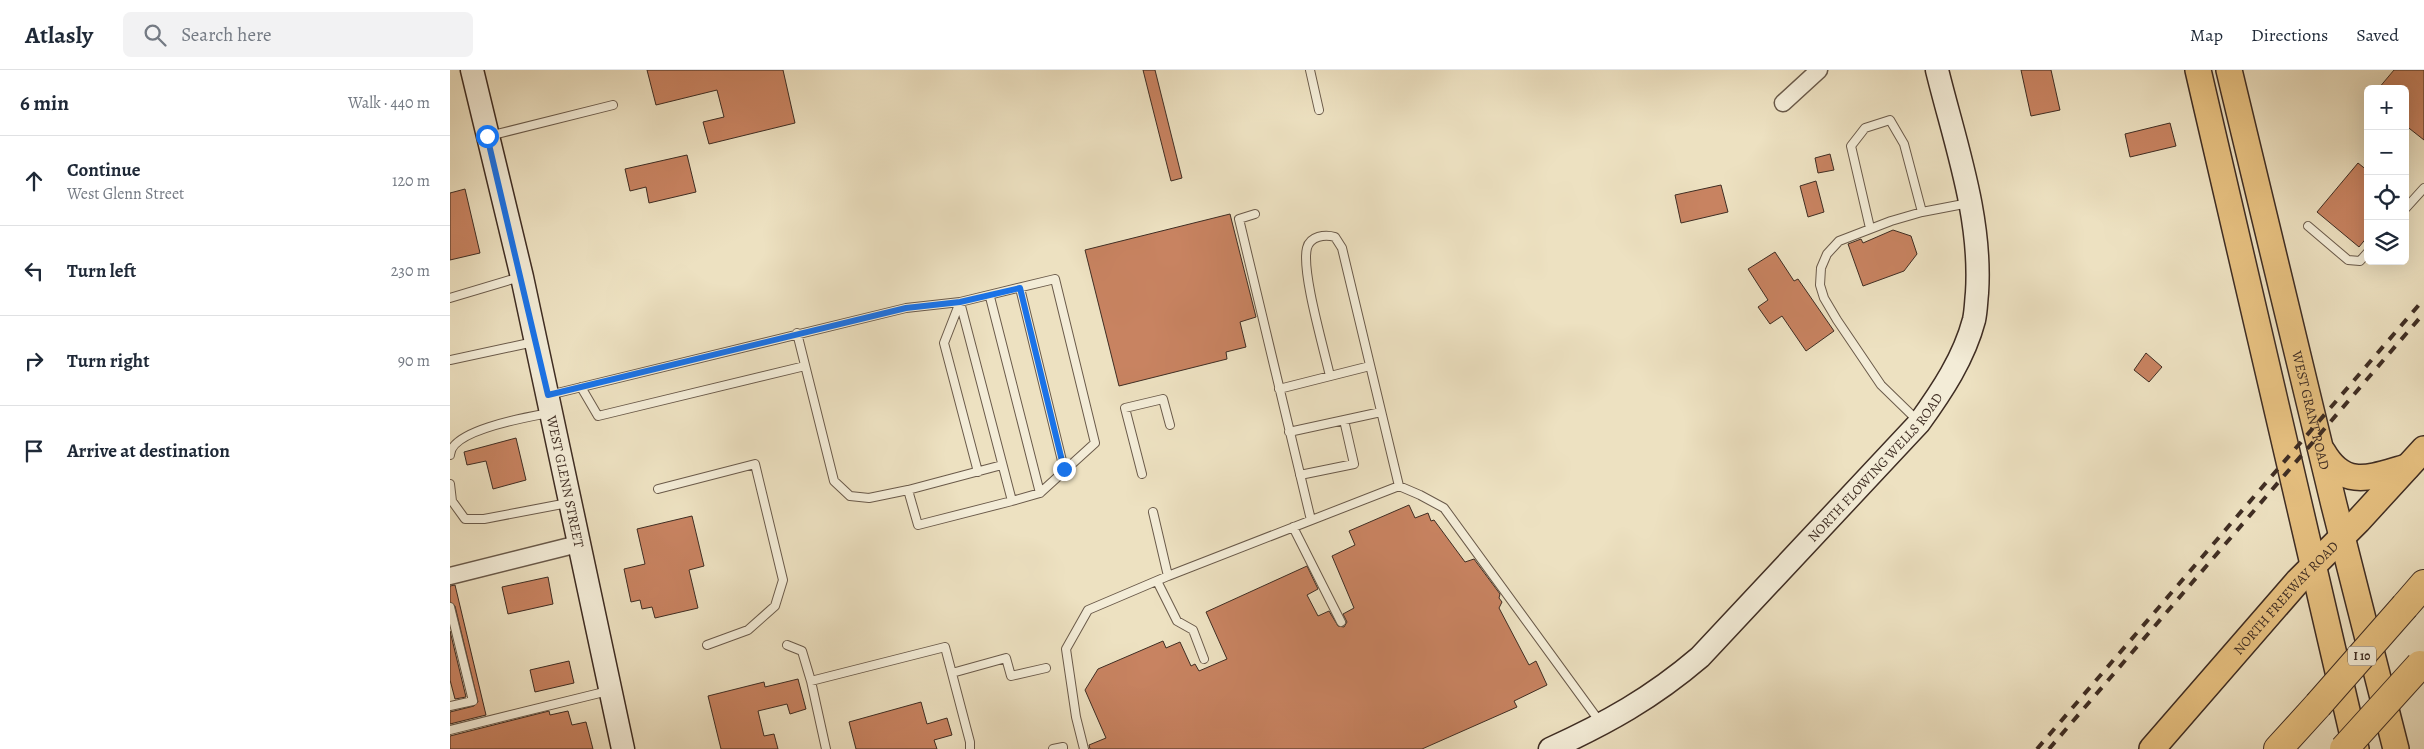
<!DOCTYPE html>
<meta charset="utf-8">
<style>
:root{--surface:#fff;--page:#f2f2f3;--text:#1f2937;--muted:#747a83;--line:#e0e1e3}
body{margin:0;font-family:Alegreya,serif;background:var(--page);color:var(--text)}
.controls{position:absolute;right:15px;top:15px;display:grid;overflow:hidden;border-radius:8px;box-shadow:0 5px 20px #0002}
.controls button{width:45px;height:45px;display:grid;place-items:center;padding:0;border:0;border-bottom:1px solid var(--line);background:var(--surface);color:var(--text);font:25px sans-serif}
.stop{position:absolute;width:15px;height:15px;margin:-11px;border:4px solid #1a73e8;border-radius:50%;background:#fff}
.stop.end{background:#1a73e8;border-color:#fff;box-shadow:0 1px 5px #0008}
.list{margin:0;padding:0;list-style:none}
h2{display:flex;justify-content:space-between;align-items:center;height:65px;margin:0;padding:0 20px;font-size:21px}
h2 small{font-size:16px;font-weight:400;color:var(--muted)}
.list li{display:grid;grid-template-columns:32px 1fr auto;gap:15px;align-items:center;box-sizing:border-box;height:90px;padding:0 20px;border-top:1px solid var(--line)}
.list b{display:block;font-size:19px;white-space:nowrap}
.list p{margin:0;font-size:16px;white-space:nowrap;color:var(--muted)}
.list em{font-size:16px;font-style:normal;color:var(--muted)}
.icon{flex:none;width:28px;height:28px;fill:none;stroke:currentColor;stroke-width:2;stroke-linecap:round;stroke-linejoin:round}
.map{position:relative;flex:none;width:1974px;height:679px;overflow:hidden}
header{display:flex;align-items:center;gap:30px;box-sizing:border-box;height:70px;padding:0 25px;background:var(--surface);border-bottom:1px solid var(--line)}
header strong{font-size:24px}
nav{display:flex;gap:28px;margin-inline-start:auto;font-size:18px}
.search{width:350px;height:45px;background:var(--page);display:flex;align-items:center;gap:12px;box-sizing:border-box;padding:0 18px;border-radius:8px;color:var(--muted);font-size:19px}
main{display:flex}
aside{flex:1;background:var(--surface)}
.map>svg:first-child{display:block}
</style>
<header>
<strong>Atlasly</strong>
<div class="search"><svg class="icon" aria-label="search" viewBox="0 0 24 24"><circle cx="10" cy="10" r="6"/><path d="M15 15l6 6"/></svg>Search here</div>
<nav><a>Map</a><a>Directions</a><a>Saved</a></nav>
</header>
<main>
<aside>
<h2>6 min<small>Walk · 440 m</small></h2>
<ul class="list">
<li><svg class="icon" aria-label="ahead" viewBox="0 0 24 24"><path d="M12 20V5M6 11l6-6 6 6"/></svg><div><b>Continue</b><p>West Glenn Street</p></div><em>120 m</em></li>
<li><svg class="icon" aria-label="left" viewBox="0 0 24 24"><path d="M17 20v-9H6M10 6l-5 5 5 5"/></svg><div><b>Turn left</b></div><em>230 m</em></li>
<li><svg class="icon" aria-label="right" viewBox="0 0 24 24"><path d="M7 20v-9h11M14 6l5 5-5 5"/></svg><div><b>Turn right</b></div><em>90 m</em></li>
<li><svg class="icon" aria-label="arrive" viewBox="0 0 24 24"><path d="M6 21V4h12l-3 4 3 4H6"/></svg><div><b>Arrive at destination</b></div></li>
</ul>
</aside>
<div class="map">
<svg width="1974" height="679" viewBox="0 0 1974 679">
<rect width="100%" height="100%" fill="#ede1c1"/>
<filter id="stains"><feTurbulence type="fractalNoise" baseFrequency=".004" numOctaves="4"/><feColorMatrix values="0 0 0 0 .2 0 0 0 0 .09 0 0 0 0 .02 0 0 0 .5 -.17"/></filter>
<radialGradient id="worn" r=".72"><stop offset=".6" stop-color="#630" stop-opacity="0"/><stop offset="1" stop-color="#630" stop-opacity=".3"/></radialGradient>
<path fill="#c88361" stroke="#3f2d23" d="M197,0H333L345,53L259,74L253,52L274,47L267,20L206,35Z
M693,0H705L732,108L721,111Z
M1571,0H1601L1610,40L1581,46Z
M1944,0H1974V70L1955,55V19H1928Z
M1720,53L1726,76L1680,87L1675,64Z
M1380,84L1384,100L1368,103L1365,88Z
M237,85L246,122L199,133L196,117L180,121L175,99Z
M1908,93L1918,101V166L1909,177L1867,142Z
M1366,111L1374,142L1358,147L1350,116Z
M1271,115L1278,142L1231,153L1225,125Z
M15,119L30,183L0,190V123Z
M780,144L806,247L790,252L796,277L776,282L777,289L669,316L635,180Z
M1443,160L1461,166L1467,184L1454,201L1413,216L1398,174L1411,169L1413,173Z
M1325,182L1344,211L1348,209L1384,261L1356,281L1332,246L1320,254L1308,237L1318,230L1298,199Z
M1696,283L1712,297L1699,312L1684,300Z
M66,368L76,410L43,419L36,391L17,395L14,382Z
M959,435L965,448L978,443L981,451L984,450L1015,492L1024,489L1050,524L1049,528L1052,532L1049,538L1079,595L1086,591L1097,615L1064,631L1067,637L972,679H640L639,675L656,668L635,620L648,599L713,571L716,578L730,572L741,596L745,594L749,601L777,589L756,542L857,496L868,519L857,525L868,546L879,541L888,556L894,557L897,552L893,544L904,538L882,486L905,475L899,461Z
M242,446L254,496L239,500L248,538L205,548L202,537L192,539L190,530L181,532L174,499L195,494L187,459Z
M98,507L103,534L58,544L52,517Z
M5,515L36,645L0,654V642L24,636L28,632L5,536L0,532V516Z
M0,561L16,627L5,629L0,610Z
M119,591L124,613L85,622L80,600Z
M348,609L356,639L340,644L337,634L308,641L314,666L324,664L328,679H271L258,626L314,612L315,617Z
M471,632L477,654L497,648L502,665L484,670L487,679H406L399,652Z
M99,641L100,645L118,641L122,655L136,652L143,679H0V666Z"/>
<g fill="none" stroke-linecap="round" stroke-linejoin="round">
<defs>
<path id="lane" d="M860,0L869,40
M39,66L163,35
M1955,139L1974,118
M805,144L789,149L861,450
M1858,156L1898,190L1910,191L1918,182
M1420,158L1401,76L1415,58L1440,50L1454,74L1472,142
M570,218L614,399
M540,227L590,423
M0,228L70,207
M0,290L84,272
M880,306C874,279 851,201 857,178C860,166 875,164 885,167L892,178L949,416
M131,317L148,346L355,296
M829,319L920,296
M99,325L456,238L510,232L562,431L468,455L458,420L419,428L400,426L384,411L347,263
M1468,351L1431,315L1387,250L1374,228L1370,215L1371,198L1377,184L1389,171L1441,151L1472,142L1519,133
M839,362L931,342
M0,385C1,360 78,347 99,343
M528,402L494,273L510,232L605,209L645,373L590,423L562,431
M692,404L675,338L713,329L720,355
M850,405L904,394L894,350
M0,414L2,431L15,449H34L118,433
M208,419L305,394L333,510L325,536L298,560L257,575
M458,420L552,395
M703,442L718,506
M843,457L891,552
M707,511L727,551L743,560L754,589
M0,537L23,631L0,636
M337,575L352,581L361,611L495,577L520,672V679
M502,603L556,588L561,606L596,598
M361,611L376,679
M0,660L158,621
M603,679L613,677V679
M634,679L626,647L616,579L638,540L718,506L949,416L970,425L994,438L1150,652"/>
<path id="street" d="M1333,33L1369,0
M0,506L128,474"/>
<g id="secondary">
<path id="s1" d="M22,0L72,207L173,679"/>
<path id="s2" d="M1100,679C1157,653 1202,628 1250,587L1469,353C1492,321 1514,288 1524,250C1526,241 1526,232 1527,223C1532,147 1505,73 1487,0"/>
</g>
<g id="primary">
<path d="M1748,0L1906,679"/>
<path id="s3" d="M1779,0L1884,435L1946,679"/>
<path d="M1873,382C1895,420 1921,407 1957,397"/>
<path id="s4" d="M1702,679L1848,511L1908,451L1974,379"/>
</g>
<path id="highway" d="M1955,536L1974,514
M1828,679L1868,635"/>
</defs>
<use href="#lane" stroke="#6a5a4a" stroke-width="10"/>
<use href="#street" stroke="#6a5a4a" stroke-width="19"/>
<use href="#secondary" stroke="#3f2d23" stroke-width="25"/>
<use href="#primary" stroke="#3f2d23" stroke-width="28"/>
<use href="#highway" stroke="#3f2d23" stroke-width="30"/>
<use href="#lane" stroke="#f3ecd7" stroke-width="8"/>
<use href="#street" stroke="#f3ecd7" stroke-width="16"/>
<use href="#secondary" stroke="#f3ecd7" stroke-width="22"/>
<use href="#primary" stroke="#e6c080" stroke-width="25"/>
<use href="#highway" stroke="#e6c080" stroke-width="28"/>
<path stroke="#3f2d23" stroke-width="4" stroke-dasharray="9 9" stroke-linecap="butt" d="M1587,679L1974,229
M1599,679L1974,243"/>
<defs>
<path id="highway-bridge" d="M1868,635L1955,536
M1894,679L1970,595"/>
</defs>
<use href="#highway-bridge" stroke="#3f2d23" stroke-width="30" stroke-linecap="butt"/>
<use href="#highway-bridge" stroke="#e6c080" stroke-width="28"/>
</g>
<g fill="none" stroke-linecap="round" stroke-linejoin="round">
<path stroke="#1a73e8" stroke-width="6" d="M37,66L98,325L456,238L510,232L570,218L614,399"/>
</g>
<g text-anchor="middle" dominant-baseline="central" stroke-width="5" stroke-linejoin="round" paint-order="stroke">
<rect fill="#f3ecd7" stroke="#756659" stroke-width="1" x="1898" y="576.5" width="28" height="19" rx="4"/>
<g font-size="12" font-weight="bold" fill="#3f2d23">
<text x="1912" y="586">I 10</text>
</g>
<g font-size="14" fill="#3f2d23" stroke="#f3ecd7">
<text stroke="none"><textPath href="#s3" startOffset="350">WEST GRANT ROAD</textPath></text>
<text stroke="none"><textPath href="#s2" startOffset="435">NORTH FLOWING WELLS ROAD</textPath></text>
<text stroke="none"><textPath href="#s1" startOffset="422">WEST GLENN STREET</textPath></text>
<text stroke="none"><textPath href="#s4" startOffset="202">NORTH FREEWAY ROAD</textPath></text>
</g>
</g>
<rect width="100%" height="100%" filter="url(#stains)"/>
<rect width="100%" height="100%" fill="url(#worn)"/>
</svg>
<div class="controls">
<button>+</button>
<button>−</button>
<button><svg class="icon" aria-label="locate" viewBox="0 0 24 24"><circle cx="12" cy="12" r="6"/><path d="M12 2v4M12 18v4M2 12h4M18 12h4"/></svg></button>
<button><svg class="icon" aria-label="layers" viewBox="0 0 24 24"><path d="M12 4l9 5-9 5-9-5zM3 14l9 5 9-5"/></svg></button>
</div>
<div class="stop" style="left:37px;top:66px"></div>
<div class="stop end" style="left:614px;top:399px"></div>
</div>
</main>
